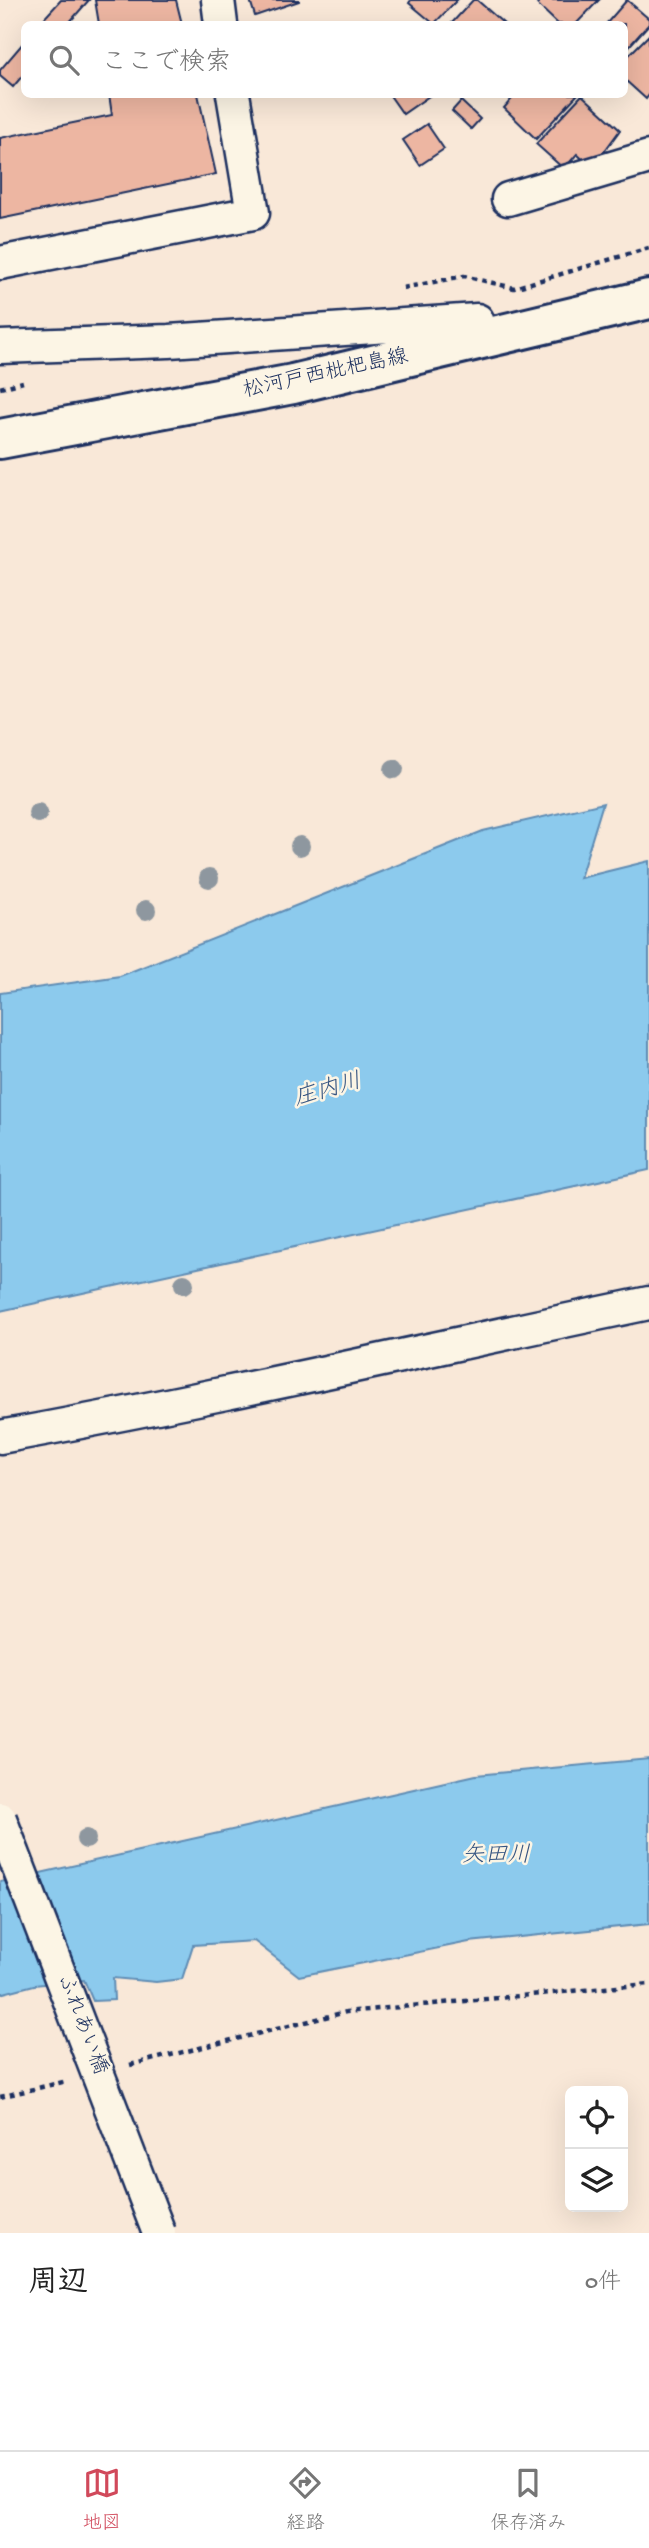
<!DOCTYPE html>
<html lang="ja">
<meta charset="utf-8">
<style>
:root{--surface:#fff;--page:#f2f2f2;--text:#222;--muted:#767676;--line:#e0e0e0;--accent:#d1495b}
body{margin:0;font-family:"Gochi Hand","Klee One",sans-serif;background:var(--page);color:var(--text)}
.controls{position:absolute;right:21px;bottom:21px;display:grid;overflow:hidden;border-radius:10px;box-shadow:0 7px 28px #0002}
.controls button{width:63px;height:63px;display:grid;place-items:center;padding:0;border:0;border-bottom:2px solid var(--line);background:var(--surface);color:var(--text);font:35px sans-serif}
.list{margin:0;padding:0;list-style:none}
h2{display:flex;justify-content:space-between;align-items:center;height:91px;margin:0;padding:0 28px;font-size:30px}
h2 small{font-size:23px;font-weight:400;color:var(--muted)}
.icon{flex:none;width:38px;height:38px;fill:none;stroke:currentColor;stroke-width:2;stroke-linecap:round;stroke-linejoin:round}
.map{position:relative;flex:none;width:649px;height:2233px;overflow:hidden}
.search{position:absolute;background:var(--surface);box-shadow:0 7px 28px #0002;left:21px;right:21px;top:21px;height:77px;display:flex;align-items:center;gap:18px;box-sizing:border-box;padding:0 24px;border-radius:10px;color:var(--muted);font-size:26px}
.sheet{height:217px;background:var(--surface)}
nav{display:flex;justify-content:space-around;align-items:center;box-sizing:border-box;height:98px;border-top:2px solid var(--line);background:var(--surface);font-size:19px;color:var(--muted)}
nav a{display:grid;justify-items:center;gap:4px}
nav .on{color:var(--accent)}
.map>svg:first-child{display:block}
</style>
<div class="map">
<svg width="649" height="2233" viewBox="0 0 649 2233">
<rect width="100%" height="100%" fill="#f9e8d8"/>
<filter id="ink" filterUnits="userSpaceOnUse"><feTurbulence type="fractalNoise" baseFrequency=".0143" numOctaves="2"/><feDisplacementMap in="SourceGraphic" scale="14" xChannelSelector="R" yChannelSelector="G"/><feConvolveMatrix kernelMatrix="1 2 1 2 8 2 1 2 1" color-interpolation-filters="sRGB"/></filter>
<g filter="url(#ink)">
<path fill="#8ccaed" stroke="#5f8cb4" stroke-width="2" d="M603,803L580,878L649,861V1170L0,1311V993L120,976L483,831Z
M649,1759V1924L469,1942L299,1976L254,1941L193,1945L182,1979L156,1982L113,1978L114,2000L93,2001L84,1980L34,1985L0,1994V1882L476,1775Z"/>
<path fill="#edb6a2" stroke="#1b2f5e" stroke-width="2" d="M61,0H89L68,24H39Z
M95,0H176L182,24H99Z
M250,0H299V1L255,16Z
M411,0H457L434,24L409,3Z
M473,0H477L504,24H451Z
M541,0H599L576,24H558L537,4Z
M627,0L649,19V24L624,52V24H606Z
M649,35V95L646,99L624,79V60Z
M24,42V74L13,87L0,76V70Z
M109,94H198L216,174L0,219V138L112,115Z
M389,94H432L403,114Z
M516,94H578L536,139L504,108Z
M582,95L620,130L592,168L577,154L564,169L536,144Z
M461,101L480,119L471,129L452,111Z
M427,124L444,149L420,165L403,140Z"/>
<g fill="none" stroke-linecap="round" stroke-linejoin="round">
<defs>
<path id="street" d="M218,0L221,24
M508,199L649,157
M0,263L253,213L233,94
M0,347L169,341L477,320L483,341
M0,1437C217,1398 433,1348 649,1303"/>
<path id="secondary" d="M0,439L293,384L649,299"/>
</defs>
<use href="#street" stroke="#1b2f5e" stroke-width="37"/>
<use href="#secondary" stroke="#1b2f5e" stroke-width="44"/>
<path stroke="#1b2f5e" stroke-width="4.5" stroke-dasharray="5 5" stroke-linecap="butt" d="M403,288L464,276L514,288L649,248
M0,388L23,382
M130,2065L346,2012L649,1984
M0,2097L67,2081"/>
<use href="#street" stroke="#fcf5e5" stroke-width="32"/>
<use href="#secondary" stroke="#fcf5e5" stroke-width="38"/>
<defs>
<path id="street-bridge" d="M0,1819L159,2233"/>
</defs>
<use href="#street-bridge" stroke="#1b2f5e" stroke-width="37" stroke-linecap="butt"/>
<use href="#street-bridge" stroke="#fcf5e5" stroke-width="32"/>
</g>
<g fill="#8e979f">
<circle cx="394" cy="769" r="10"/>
<circle cx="38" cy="813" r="10"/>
<circle cx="300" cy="846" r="10"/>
<circle cx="209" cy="878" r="10"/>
<circle cx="146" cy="910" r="10"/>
<circle cx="184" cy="1284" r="10"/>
<circle cx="86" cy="1839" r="10"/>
</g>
</g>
<g text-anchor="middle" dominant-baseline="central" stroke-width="5" stroke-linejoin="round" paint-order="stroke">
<g font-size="21" fill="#1b2f5e" stroke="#fcf5e5">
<text transform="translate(326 375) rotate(-12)">松河戸西枇杷島線</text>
<text transform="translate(81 2025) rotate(69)">ふれあい橋</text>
</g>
<g font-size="23" font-style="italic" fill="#375682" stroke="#fcf5e5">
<text transform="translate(328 1091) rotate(-16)">庄内川</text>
<text x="496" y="1856">矢田川</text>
</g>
</g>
</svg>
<div class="controls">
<button><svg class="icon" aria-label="locate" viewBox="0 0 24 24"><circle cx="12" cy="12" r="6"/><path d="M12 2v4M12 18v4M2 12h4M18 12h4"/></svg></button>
<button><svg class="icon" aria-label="layers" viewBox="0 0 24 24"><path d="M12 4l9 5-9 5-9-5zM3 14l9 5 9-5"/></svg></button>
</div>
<div class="search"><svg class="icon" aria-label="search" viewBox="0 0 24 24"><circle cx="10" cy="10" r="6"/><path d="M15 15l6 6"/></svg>ここで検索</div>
</div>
<section class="sheet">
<h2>周辺<small>0件</small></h2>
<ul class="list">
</ul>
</section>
<nav>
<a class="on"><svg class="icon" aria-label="map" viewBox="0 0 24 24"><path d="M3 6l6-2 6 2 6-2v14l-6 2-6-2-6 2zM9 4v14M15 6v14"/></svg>地図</a>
<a><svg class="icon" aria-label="directions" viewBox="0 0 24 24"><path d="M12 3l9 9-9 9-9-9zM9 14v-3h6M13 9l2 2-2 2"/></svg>経路</a>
<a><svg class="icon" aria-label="saved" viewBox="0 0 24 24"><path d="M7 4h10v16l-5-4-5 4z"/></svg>保存済み</a>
</nav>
